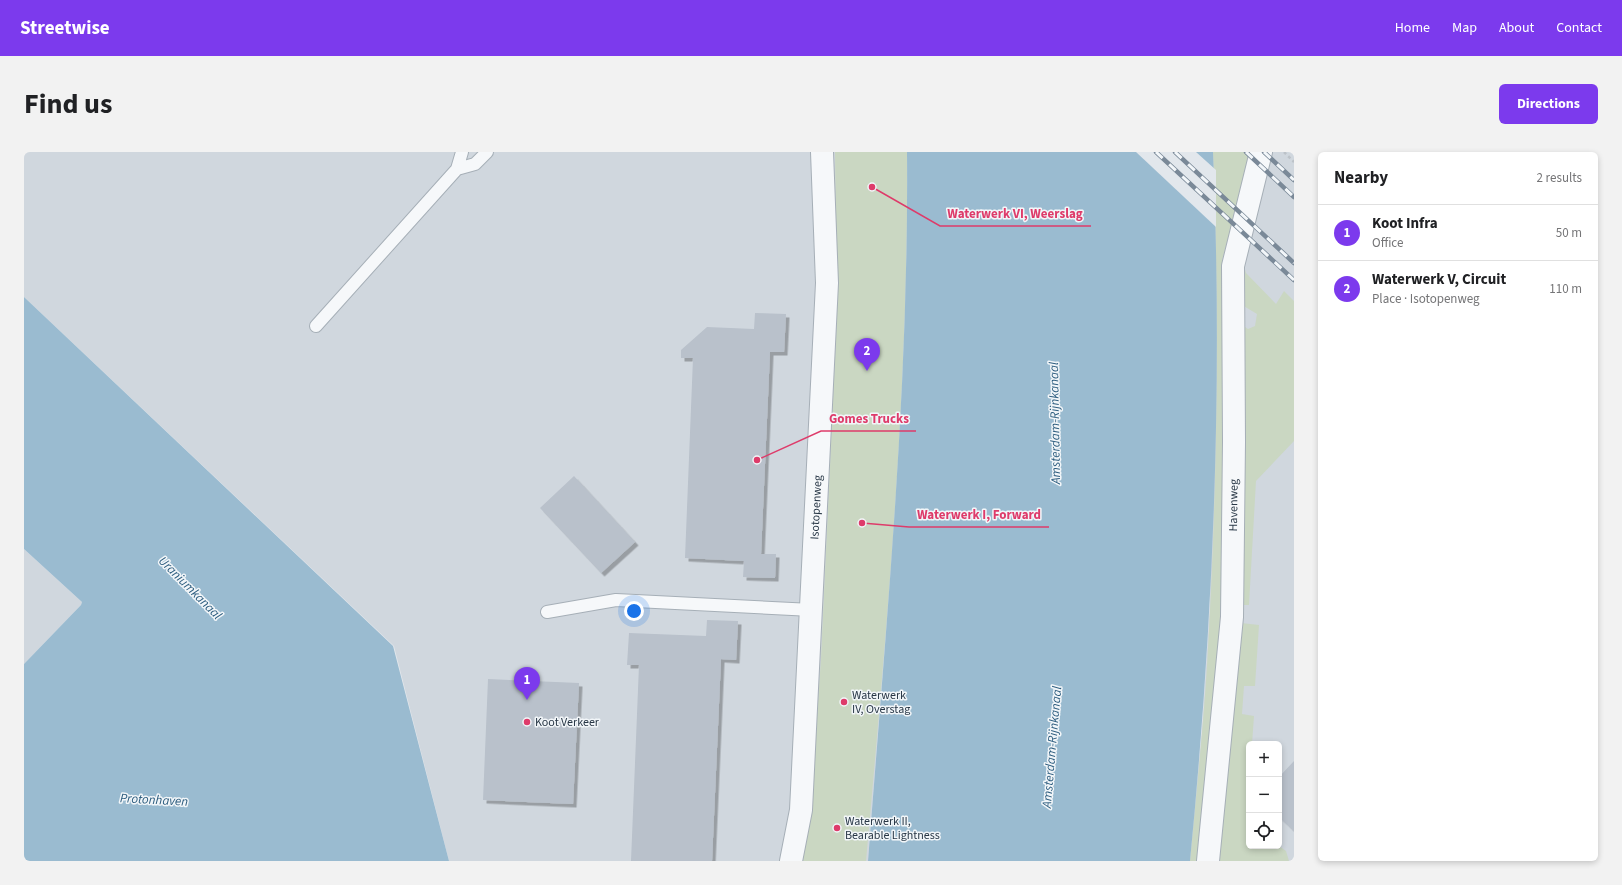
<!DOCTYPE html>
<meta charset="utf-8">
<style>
:root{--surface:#fff;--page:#f2f2f2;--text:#202124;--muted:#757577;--line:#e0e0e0;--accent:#7c3aed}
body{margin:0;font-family:"Source Sans 3",sans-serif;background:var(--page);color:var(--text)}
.controls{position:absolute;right:12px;bottom:12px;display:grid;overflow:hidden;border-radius:6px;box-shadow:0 2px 6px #0003}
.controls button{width:36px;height:36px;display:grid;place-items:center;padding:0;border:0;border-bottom:1px solid var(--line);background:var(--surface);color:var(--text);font:20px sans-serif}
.you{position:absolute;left:610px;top:459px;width:14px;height:14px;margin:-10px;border:3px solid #fff;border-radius:50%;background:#1a73e8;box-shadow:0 0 0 6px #1a73e833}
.badge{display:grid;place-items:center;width:26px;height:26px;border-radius:50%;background:var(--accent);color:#fff;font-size:13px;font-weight:700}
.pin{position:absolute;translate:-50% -33px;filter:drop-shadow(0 1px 2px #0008)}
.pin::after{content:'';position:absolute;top:21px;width:14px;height:12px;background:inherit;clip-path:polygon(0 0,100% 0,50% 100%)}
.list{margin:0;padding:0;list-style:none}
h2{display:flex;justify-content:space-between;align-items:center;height:52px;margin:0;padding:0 16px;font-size:17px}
h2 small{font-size:13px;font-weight:400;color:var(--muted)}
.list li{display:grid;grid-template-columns:26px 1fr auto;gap:12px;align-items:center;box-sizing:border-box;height:56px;padding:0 16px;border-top:1px solid var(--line)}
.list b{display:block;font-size:15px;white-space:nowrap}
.list p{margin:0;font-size:13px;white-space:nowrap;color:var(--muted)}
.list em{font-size:13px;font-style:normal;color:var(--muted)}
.icon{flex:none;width:22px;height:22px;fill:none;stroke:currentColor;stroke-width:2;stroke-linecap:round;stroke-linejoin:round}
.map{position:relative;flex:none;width:1270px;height:709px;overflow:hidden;border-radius:6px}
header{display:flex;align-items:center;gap:24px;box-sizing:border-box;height:56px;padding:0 20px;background:var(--accent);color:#fff}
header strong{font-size:19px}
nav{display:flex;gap:22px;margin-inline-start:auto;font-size:14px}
.intro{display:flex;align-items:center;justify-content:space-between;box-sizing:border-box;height:96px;padding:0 24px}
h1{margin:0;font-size:28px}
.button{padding:10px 18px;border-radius:6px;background:var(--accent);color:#fff;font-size:14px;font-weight:700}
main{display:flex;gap:24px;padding:0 24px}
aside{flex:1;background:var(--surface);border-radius:6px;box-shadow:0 2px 6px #0003}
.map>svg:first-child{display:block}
</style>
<header>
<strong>Streetwise</strong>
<nav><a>Home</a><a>Map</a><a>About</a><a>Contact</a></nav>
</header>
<div class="intro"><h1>Find us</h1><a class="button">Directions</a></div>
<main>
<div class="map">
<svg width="1270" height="709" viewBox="0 0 1270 709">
<defs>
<filter id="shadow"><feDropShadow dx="3.5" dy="3.5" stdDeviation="0" flood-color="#0004"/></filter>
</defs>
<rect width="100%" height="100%" fill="#e2e7ec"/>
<path fill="#d0d7de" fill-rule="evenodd" d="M0,0H883L882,138L869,388L844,709H425L370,494L0,145Z
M1189,0H1270V709H1166L1178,578L1186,452ZM1225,592H1255V694H1225Z
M0,397L58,450L57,453L0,512Z"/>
<path fill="#cad7c2" d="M811,0H883C885,237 863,473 842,709H779L787,654L797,506L813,164Z
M1189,0H1228L1198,108L1200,167L1199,419L1193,522L1176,709H1166C1172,644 1179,579 1183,514C1193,344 1196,170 1189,0Z
M1219,111L1222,121L1252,152L1260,139L1270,149V289L1232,329L1225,453H1218V173L1224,177L1231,174L1233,162L1218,153Z
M1217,471L1235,473L1231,534H1220L1218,562L1230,564L1228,592H1225L1223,665L1225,667V694H1255L1262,699L1265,709H1192Z"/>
<path fill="#9abbd0" d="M883,0H1189C1199,237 1189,473 1166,709H844C862,473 885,237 883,0Z
M0,145L369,494L425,709H0V512L57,453L58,450L0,397Z"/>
<path fill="#e2e7ec" d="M1112,0H1172L1192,18V75Z"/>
<path fill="#b9c1cb" filter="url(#shadow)" d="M731,161L762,162L760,200H746L741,312L737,402H752L751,426L719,425L720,409L661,406L669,206H657V198L683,175L730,177Z
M550,324L611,390L577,421L516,356Z
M683,468L714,469L712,508L697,507L688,709H607L615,513H603L605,481L682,484Z
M464,527L555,531L549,652L459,648Z
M1270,609V679L1255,665V625Z"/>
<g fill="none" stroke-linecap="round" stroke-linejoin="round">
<defs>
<path id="lane" d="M433,17L451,12L463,0
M292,174L433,17L438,0
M523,460L592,448L788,458"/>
<g id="street">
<path id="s1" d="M767,709L777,658L803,131L798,0"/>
<path id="s2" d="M1184,709L1208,465L1210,290L1209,114L1237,0"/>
</g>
</defs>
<use href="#lane" stroke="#a6afb7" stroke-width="14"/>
<use href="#street" stroke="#a6afb7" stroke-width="24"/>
<path stroke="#bcc2c8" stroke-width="2.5" stroke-dasharray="3 3" stroke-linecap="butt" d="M1260,0L1270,10"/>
<use href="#lane" stroke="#f6f8fa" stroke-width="12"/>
<use href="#street" stroke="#f6f8fa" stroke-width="22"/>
<defs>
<path id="rail" d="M1132,0L1270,128
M1151,0L1270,111
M1222,0L1270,45
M1240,0L1270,28"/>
</defs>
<use href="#rail" stroke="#7a8998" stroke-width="4.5"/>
<use href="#rail" stroke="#f2f6f9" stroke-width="3" stroke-dasharray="9" stroke-linecap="butt"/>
</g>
<g fill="#de3b6a" stroke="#f2f6f9" stroke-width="1.5">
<circle cx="820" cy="550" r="4"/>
<circle cx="503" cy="570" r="4"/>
<circle cx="813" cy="676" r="4"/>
</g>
<g text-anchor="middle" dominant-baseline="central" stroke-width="3" stroke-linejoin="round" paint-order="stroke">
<g font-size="12" fill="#283746" stroke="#f2f6f9">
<text stroke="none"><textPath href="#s2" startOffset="357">Havenweg</textPath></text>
<text stroke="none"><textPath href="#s1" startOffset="355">Isotopenweg</textPath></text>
</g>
<g font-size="12" fill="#283746" stroke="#f2f6f9" text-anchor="start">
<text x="828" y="543">Waterwerk<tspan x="828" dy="14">IV, Overstag</tspan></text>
<text x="511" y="570">Koot Verkeer</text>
<text x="821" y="669">Waterwerk II,<tspan x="821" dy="14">Bearable Lightness</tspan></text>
</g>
<g font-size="13" font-style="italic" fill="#2d5d7f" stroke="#f2f6f9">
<text transform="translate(1031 271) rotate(-91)">Amsterdam-Rijnkanaal</text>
<text transform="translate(166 436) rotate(45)">Uraniumkanaal</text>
<text transform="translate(1028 595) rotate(-85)">Amsterdam-Rijnkanaal</text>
<text transform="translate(130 648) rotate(3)">Protonhaven</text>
</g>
</g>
<path fill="none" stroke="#de3b6a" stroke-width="1.5" d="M848 35L916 74H1067M733 308L797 279H892M838 371L885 375H1025"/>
<g fill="#de3b6a" stroke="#f2f6f9" stroke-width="1.5">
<circle cx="848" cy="35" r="4"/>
<circle cx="733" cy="308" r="4"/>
<circle cx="838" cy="371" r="4"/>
</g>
<g font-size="13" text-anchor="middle" font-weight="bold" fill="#de3b6a" stroke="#f2f6f9" stroke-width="3" stroke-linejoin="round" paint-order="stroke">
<text x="991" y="66">Waterwerk VI, Weerslag</text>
<text x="845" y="271">Gomes Trucks</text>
<text x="955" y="367">Waterwerk I, Forward</text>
</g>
</svg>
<div class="controls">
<button>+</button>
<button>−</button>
<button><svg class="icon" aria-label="locate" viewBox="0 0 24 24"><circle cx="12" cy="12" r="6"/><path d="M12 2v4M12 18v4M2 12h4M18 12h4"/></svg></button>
</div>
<div class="you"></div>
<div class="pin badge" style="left:503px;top:548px">1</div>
<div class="pin badge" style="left:843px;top:219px">2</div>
</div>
<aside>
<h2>Nearby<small>2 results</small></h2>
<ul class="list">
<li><span class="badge">1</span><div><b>Koot Infra</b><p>Office</p></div><em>50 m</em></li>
<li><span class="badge">2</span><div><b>Waterwerk V, Circuit</b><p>Place · Isotopenweg</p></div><em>110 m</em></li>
</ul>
</aside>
</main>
